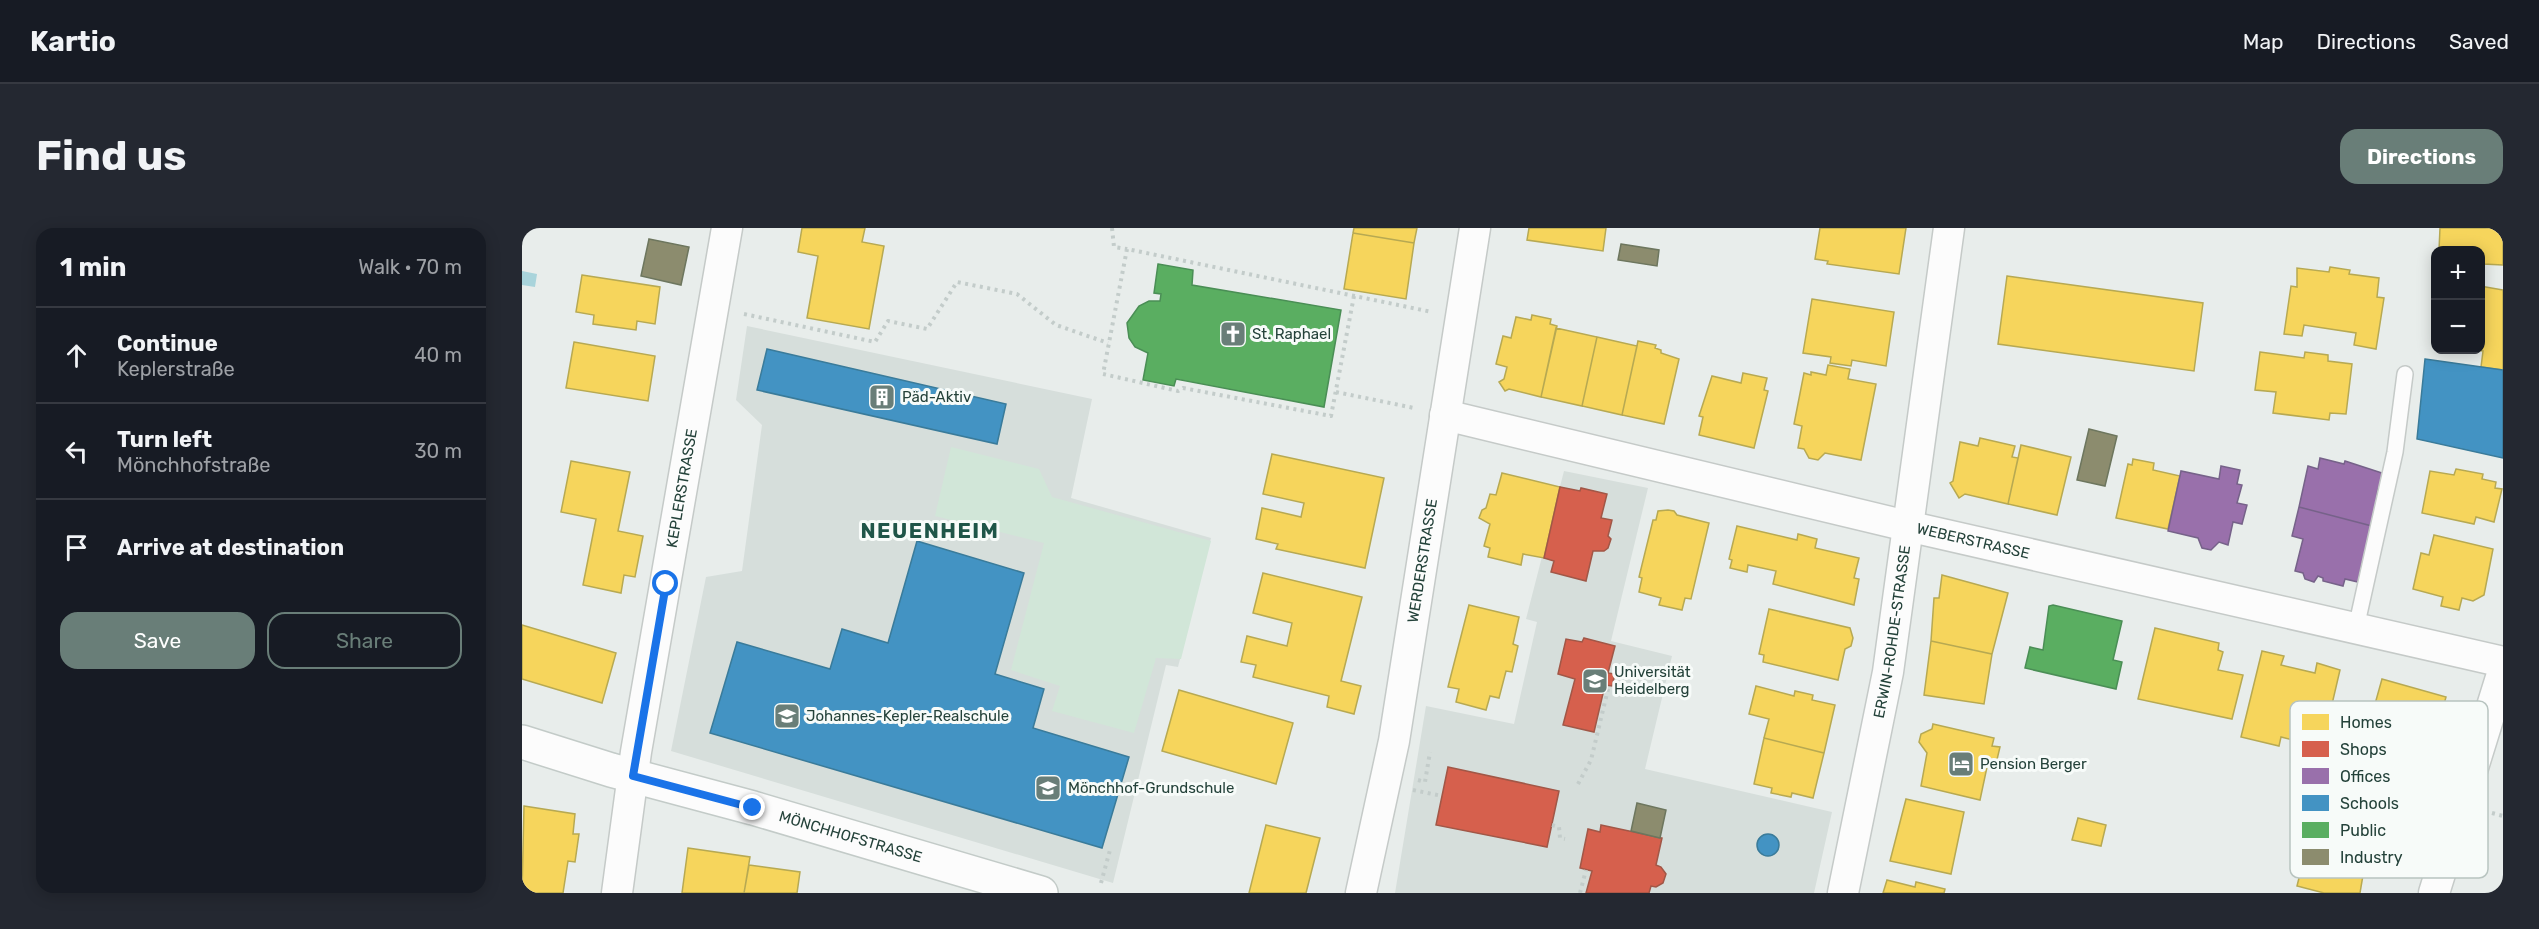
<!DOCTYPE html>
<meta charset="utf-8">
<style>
:root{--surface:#171b24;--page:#242831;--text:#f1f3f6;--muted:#9ea1a6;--line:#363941;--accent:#697e78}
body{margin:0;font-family:Rubik,sans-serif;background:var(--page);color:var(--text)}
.controls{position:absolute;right:18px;top:18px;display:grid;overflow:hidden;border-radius:12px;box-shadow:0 3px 15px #0003}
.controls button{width:54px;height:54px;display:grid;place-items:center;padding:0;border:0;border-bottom:2px solid var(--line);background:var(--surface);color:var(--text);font:30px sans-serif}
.stop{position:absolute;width:18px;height:18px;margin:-14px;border:4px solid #1a73e8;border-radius:50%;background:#fff}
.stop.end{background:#1a73e8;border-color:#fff;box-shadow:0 2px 6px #0008}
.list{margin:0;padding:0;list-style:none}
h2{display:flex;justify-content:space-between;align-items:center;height:78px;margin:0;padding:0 24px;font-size:26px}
h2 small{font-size:20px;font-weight:400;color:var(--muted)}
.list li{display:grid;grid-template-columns:39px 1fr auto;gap:18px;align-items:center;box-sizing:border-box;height:96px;padding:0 24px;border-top:2px solid var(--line)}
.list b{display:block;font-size:22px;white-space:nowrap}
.list p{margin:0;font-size:20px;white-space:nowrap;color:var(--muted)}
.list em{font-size:20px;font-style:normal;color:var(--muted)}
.actions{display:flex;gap:12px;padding:18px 24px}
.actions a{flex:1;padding:14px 0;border:2px solid var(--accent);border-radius:18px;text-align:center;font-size:21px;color:var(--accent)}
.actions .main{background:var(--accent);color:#fff}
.icon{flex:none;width:33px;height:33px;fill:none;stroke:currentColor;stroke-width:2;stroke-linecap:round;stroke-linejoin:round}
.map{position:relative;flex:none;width:1981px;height:665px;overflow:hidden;border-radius:18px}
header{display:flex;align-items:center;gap:36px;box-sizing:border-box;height:84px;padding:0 30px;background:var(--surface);border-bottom:2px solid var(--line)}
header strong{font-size:28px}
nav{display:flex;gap:33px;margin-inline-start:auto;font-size:21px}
.intro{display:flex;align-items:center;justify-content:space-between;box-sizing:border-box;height:144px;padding:0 36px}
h1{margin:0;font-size:42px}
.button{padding:15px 27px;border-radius:18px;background:var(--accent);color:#fff;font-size:21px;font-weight:700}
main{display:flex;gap:36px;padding:0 36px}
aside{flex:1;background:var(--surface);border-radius:18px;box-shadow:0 3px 15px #0003}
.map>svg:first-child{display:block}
</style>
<header>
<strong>Kartio</strong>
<nav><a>Map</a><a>Directions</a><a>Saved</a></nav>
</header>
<div class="intro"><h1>Find us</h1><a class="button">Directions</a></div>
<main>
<aside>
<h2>1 min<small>Walk · 70 m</small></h2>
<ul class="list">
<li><svg class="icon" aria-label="ahead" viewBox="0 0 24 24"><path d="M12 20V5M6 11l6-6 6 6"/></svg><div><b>Continue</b><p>Keplerstraße</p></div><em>40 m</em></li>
<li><svg class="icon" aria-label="left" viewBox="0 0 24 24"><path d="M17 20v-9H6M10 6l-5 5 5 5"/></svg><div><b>Turn left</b><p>Mönchhofstraße</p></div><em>30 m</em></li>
<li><svg class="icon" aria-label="arrive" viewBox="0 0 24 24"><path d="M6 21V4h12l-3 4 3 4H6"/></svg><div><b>Arrive at destination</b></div></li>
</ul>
<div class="actions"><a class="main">Save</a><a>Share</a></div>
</aside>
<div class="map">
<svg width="1981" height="665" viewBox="0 0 1981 665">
<rect width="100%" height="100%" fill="#e8edeb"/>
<path fill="#d6dedb" d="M225,98L570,171L549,270L689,310L656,439L644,437L591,655L149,523L184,349L220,343L240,197L214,172Z
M1042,243L1126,260L1089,413L1150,428L1123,541L1310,584L1292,665H873L904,478L992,496L1015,394L1004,391Z"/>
<path fill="#d1e6d8" d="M429,219L517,241L530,269L689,313L659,431L634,430L612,505L530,483L538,458L489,442L522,315L413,288Z"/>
<path fill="#a9d4db" d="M0,43L15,46L13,59L0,57Z"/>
<path fill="#f6d55c" stroke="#b7a952" stroke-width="1.5" d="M280,0H343L340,14L362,18L347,101L285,90L296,28L276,24Z
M832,0H895L892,15L831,5Z
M1007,0H1084L1081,23L1005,12Z
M1298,0H1384L1377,46L1305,36L1306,33L1293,31Z
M1918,0H1981V37L1961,36L1958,22H1917Z
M831,5L892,15L884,71L822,61Z
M1808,39L1828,42L1827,46L1857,50L1855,69L1862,70L1854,121L1832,117L1834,105L1782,97L1780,108L1762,106L1769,58L1775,59V40L1807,44Z
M60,47L138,59L133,96L115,93L114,102L71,96L72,87L54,84Z
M1485,48L1681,75L1672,143L1476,116Z
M1958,58L1981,62V142L1959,139L1961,123L1953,122H1958Z
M1290,71L1372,84L1364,138L1330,132L1329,138L1308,135L1309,129L1281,125Z
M1010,87L1029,91L1028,96L1035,98L1019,169L987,161L983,163L977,154L982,151L985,139L974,136L981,108L989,110L994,89L1009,92Z
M1034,100L1075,109L1060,178L1019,169Z
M1075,109L1115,118L1100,187L1060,178Z
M1116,113L1134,117L1133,120L1139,122V125L1157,131L1142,196L1100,187Z
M52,114L133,128L126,173L44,160Z
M1738,124L1782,130L1783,124L1806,127V133L1830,136L1824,186L1808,185L1807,192L1751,185L1754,164L1733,162Z
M1306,137L1328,141L1326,151L1354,156L1339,232L1303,225L1296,232L1287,230L1282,221L1276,220L1280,198L1272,196L1282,145L1289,147V144L1304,147Z
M1221,145L1245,150L1242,162L1246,163L1232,220L1177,207L1181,189L1177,188L1190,148L1219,155Z
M1458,210L1493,218L1490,229L1496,230L1486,276L1443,266L1437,270L1428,255L1431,253L1438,214L1456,218Z
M1499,217L1549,229L1535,287L1486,276Z
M750,226L862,250L843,340L754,321L756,316L734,311L740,280L779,289L782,275L741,266Z
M1611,231L1632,235L1631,242L1658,248L1646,301L1594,290L1606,236L1610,237Z
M49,233L108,244L96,303L121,308L113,349L102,347L99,365L61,357L74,291L39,284Z
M1934,241L1961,246L1960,251L1974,254L1973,260L1980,261L1972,294L1954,289L1952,296L1900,285L1908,243L1932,247Z
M980,245L1038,259L1022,330L1001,326L999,337L966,329L968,320L962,318L968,296L957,290L960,282L964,280L968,266L974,267Z
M1146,282L1152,283L1155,287L1187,295L1169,371L1163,370L1160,382L1137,377L1139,370L1117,364L1120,350L1117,349L1131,292H1134L1136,283Z
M1215,298L1275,312L1276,306L1295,311L1293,320L1337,330L1332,350L1337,351L1332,377L1251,356L1254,343L1226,337L1225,344L1208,340L1210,332L1207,331Z
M1912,307L1971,321L1962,367L1951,373L1940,370L1937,382L1919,378L1921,369L1891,361L1899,325L1907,327Z
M741,345L840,369L819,453L839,458L832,486L805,479L807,468L731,449L734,437L719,434L725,408L765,418L770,395L731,385Z
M1420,347L1486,365L1470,426L1409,413L1412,370H1417Z
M947,377L997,389L991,416L996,418L990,444L984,443L977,470L968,468L964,482L934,474L937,461L926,459Z
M1247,381L1328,400L1331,410L1329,418L1323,421L1316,452L1241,434L1242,427L1237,426Z
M0,397L94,425L80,475L0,451Z
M1633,400L1697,415L1696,422L1701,424L1696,442L1721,447L1710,491L1616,471Z
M1409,413L1470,426L1462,476L1402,467Z
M1740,423L1762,428L1759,437L1793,445L1795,435L1818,442L1800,519L1759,509L1757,518L1719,509Z
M1860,451L1924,469L1908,526L1844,508Z
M1234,458L1272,468L1273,463L1291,467L1290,472L1313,477L1302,525L1242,510L1247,491L1227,486Z
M657,462L771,495L754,556L640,523Z
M1411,496L1472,510L1470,518L1478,519L1473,540L1465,539L1458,572L1399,558L1405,525L1397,514L1399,506L1410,501Z
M1242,510L1302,525L1291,570L1270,565L1269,569L1249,565L1250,560L1232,556Z
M1384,571L1442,584L1429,646L1368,633Z
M2,578L53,586L51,606H57L53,634L46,633L41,665H0Z
M1556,590L1584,597L1579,618L1550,612Z
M744,597L798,610L784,665H727Z
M1790,598L1847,612L1838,665H1802L1775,658Z
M166,620L228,629L222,665H160Z
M227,637L278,644L275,665H222Z
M1365,652L1393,659L1394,654L1423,661L1422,665H1361Z"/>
<path fill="#d6604d" stroke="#a15747" stroke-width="1.5" d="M1038,259L1058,263L1059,260L1085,266L1079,290L1090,292L1086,308L1089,311L1086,320L1082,323H1071L1064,353L1029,344L1032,333L1022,330Z
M1062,410L1093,418L1086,445L1093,446L1090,458L1083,457L1072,504L1041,497L1053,451L1036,446L1044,411L1060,414Z
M926,539L1037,563L1025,619L914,597Z
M1079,597L1140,610L1134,637L1139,639L1144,646L1141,655L1134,659L1129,658L1127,665H1064L1070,643L1058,640L1066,601L1078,604Z"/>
<path fill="#9970ab" stroke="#766289" stroke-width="1.5" d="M1798,230L1822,236L1823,233L1863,246L1859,262L1856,261L1850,298L1777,279L1786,238L1796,241Z
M1699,238L1718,242L1715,256L1720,257L1715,275L1725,277L1720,296L1711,294L1706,317L1697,314L1689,322L1680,320L1676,310L1646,303L1659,243L1697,251Z
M1777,279L1850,298L1843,335H1840L1836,354L1823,351L1821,358L1801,353V350L1796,348L1792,354L1783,351L1781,345L1773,343L1781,311L1770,308Z"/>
<path fill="#4393c3" stroke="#3a7b9a" stroke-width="1.5" d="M245,121L484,176L475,216L235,162Z
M1903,131L1981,142V230L1895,211Z
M395,313L502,345L473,446L522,461L511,500L607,529L580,620L188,505L215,414L308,441L320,401L366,415Z
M1235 617a11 11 0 1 1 22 0a11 11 0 1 1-22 0Z"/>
<path fill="#5aae61" stroke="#4a8e55" stroke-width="1.5" d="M636,36L671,42L670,57L819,82L802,179L654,151L652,158L621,152L626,125L613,119L607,110L605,95L617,78L627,73H638L639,66L632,65Z
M1531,377L1600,393L1591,432L1600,434L1594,461L1503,440L1508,419L1521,422L1527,378Z"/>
<path fill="#8c8c6e" stroke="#6d765e" stroke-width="1.5" d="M127,11L167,19L159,57L119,48Z
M1099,16L1137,22L1135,38L1096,32Z
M1567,201L1595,208L1583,258L1555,252Z
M1115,575L1144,582L1138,610L1109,603Z"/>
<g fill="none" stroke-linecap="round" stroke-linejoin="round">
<defs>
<path id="lane" d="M1834,400L1873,224L1883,146"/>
<g id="street">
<path id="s1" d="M923,187L1385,298L1981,434"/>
<path id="s2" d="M95,665L114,524L205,0"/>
<path id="s3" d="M839,665L872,513L953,0"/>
<path id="s4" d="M1321,665L1366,444L1427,0"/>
<path d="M1912,665L1981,443"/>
</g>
<g id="secondary">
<path id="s5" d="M0,514L89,542L231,580L519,665"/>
</g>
</defs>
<use href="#lane" stroke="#c5cac8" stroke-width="18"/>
<use href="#street" stroke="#c5cac8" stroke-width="33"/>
<use href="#secondary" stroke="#c3cbc8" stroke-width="36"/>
<path stroke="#c3ccca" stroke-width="4" stroke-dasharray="3 4.5" stroke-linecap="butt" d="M590,0L592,19L605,21
M832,68L809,188L661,160L656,163L581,146L605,21L910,84
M222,86L353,114L366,93L405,101L435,54L495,66L534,97L586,115
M814,164L892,180
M896,552L903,554L908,524
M1056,556L1069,532L1087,457
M891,562L920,568
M1970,585L1981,588
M1030,597L1037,599L1038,610L1043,611
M579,655L588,622
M1058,665L1064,642"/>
<use href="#lane" stroke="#fcfcfc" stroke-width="15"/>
<use href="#street" stroke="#fcfcfc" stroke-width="30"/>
<use href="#secondary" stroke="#fcfcfc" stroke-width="33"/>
</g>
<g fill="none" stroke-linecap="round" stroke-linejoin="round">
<path stroke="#1a73e8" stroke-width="8" d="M144,356L111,548L231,580"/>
</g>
<defs>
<symbol id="church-square" viewBox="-11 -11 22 22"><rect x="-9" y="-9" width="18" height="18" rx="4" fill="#697e78" stroke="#f7fbf9"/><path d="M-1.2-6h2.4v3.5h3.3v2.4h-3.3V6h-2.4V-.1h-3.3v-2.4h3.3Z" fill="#fff"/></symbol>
<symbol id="building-square" viewBox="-11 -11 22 22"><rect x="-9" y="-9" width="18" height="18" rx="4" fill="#697e78" stroke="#f7fbf9"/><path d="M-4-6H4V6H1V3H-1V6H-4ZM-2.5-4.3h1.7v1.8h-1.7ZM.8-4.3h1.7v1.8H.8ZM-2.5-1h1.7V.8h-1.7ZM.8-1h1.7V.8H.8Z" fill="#fff"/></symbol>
<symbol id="university-square" viewBox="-11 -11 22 22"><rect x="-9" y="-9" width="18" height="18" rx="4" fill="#697e78" stroke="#f7fbf9"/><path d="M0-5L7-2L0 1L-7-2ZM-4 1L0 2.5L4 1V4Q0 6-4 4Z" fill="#fff"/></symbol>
<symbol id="school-square" viewBox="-11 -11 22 22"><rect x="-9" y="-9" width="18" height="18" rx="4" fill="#697e78" stroke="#f7fbf9"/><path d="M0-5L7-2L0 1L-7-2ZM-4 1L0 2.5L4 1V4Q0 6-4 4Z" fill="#fff"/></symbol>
<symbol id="hotel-square" viewBox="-11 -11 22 22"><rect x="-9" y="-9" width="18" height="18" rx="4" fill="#697e78" stroke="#f7fbf9"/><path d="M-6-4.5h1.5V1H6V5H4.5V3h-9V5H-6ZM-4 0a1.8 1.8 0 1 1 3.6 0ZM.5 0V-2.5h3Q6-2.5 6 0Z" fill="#fff"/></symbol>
</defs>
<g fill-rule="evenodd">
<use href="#church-square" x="696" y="91" width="30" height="30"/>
<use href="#building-square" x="345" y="154" width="30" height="30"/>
<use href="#university-square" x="1058" y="438" width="30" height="30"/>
<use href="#school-square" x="250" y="473" width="30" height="30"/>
<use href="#hotel-square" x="1424" y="521" width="30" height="30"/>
<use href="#school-square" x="511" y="545" width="30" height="30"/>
</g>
<g text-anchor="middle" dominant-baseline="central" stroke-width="6" stroke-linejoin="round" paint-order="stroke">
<g font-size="15" fill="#24423a" stroke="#f7fbf9" text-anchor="start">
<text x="730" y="106">St. Raphael</text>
<text x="380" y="169">Päd-Aktiv</text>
<text x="1092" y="444">Universität<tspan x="1092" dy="17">Heidelberg</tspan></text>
<text x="284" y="488">Johannes-Kepler-Realschule</text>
<text x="1458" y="536">Pension Berger</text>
<text x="546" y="560">Mönchhof-Grundschule</text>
</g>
<g font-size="15" fill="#24423a" stroke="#f7fbf9">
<text stroke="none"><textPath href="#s2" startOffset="410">KEPLERSTRASSE</textPath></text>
<text stroke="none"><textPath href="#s1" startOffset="543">WEBERSTRASSE</textPath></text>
<text stroke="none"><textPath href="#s3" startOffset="338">WERDERSTRASSE</textPath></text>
<text stroke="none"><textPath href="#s4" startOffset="266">ERWIN-ROHDE-STRASSE</textPath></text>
<text stroke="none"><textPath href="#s5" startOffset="342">MÖNCHHOFSTRASSE</textPath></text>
</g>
<g font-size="21" font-weight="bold" letter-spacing="1.5" fill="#1f5548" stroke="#f7fbf9">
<text x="408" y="302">NEUENHEIM</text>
</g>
</g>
<rect x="1768" y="473" width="198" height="177" rx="9" fill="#f7fbf9" stroke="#b8c4c0" stroke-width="1.5"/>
<rect x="1780" y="486" width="27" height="16" fill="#f6d55c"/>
<rect x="1780" y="513" width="27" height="16" fill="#d6604d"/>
<rect x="1780" y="540" width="27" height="16" fill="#9970ab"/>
<rect x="1780" y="567" width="27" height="16" fill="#4393c3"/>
<rect x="1780" y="594" width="27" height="16" fill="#5aae61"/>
<rect x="1780" y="621" width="27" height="16" fill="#8c8c6e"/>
<g font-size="16" fill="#24423a">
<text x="1818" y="500">Homes</text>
<text x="1818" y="527">Shops</text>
<text x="1818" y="554">Offices</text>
<text x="1818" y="581">Schools</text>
<text x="1818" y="608">Public</text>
<text x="1818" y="635">Industry</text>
</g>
</svg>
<div class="controls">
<button>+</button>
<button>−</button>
</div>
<div class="stop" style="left:144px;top:356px"></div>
<div class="stop end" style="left:231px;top:580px"></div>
</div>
</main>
